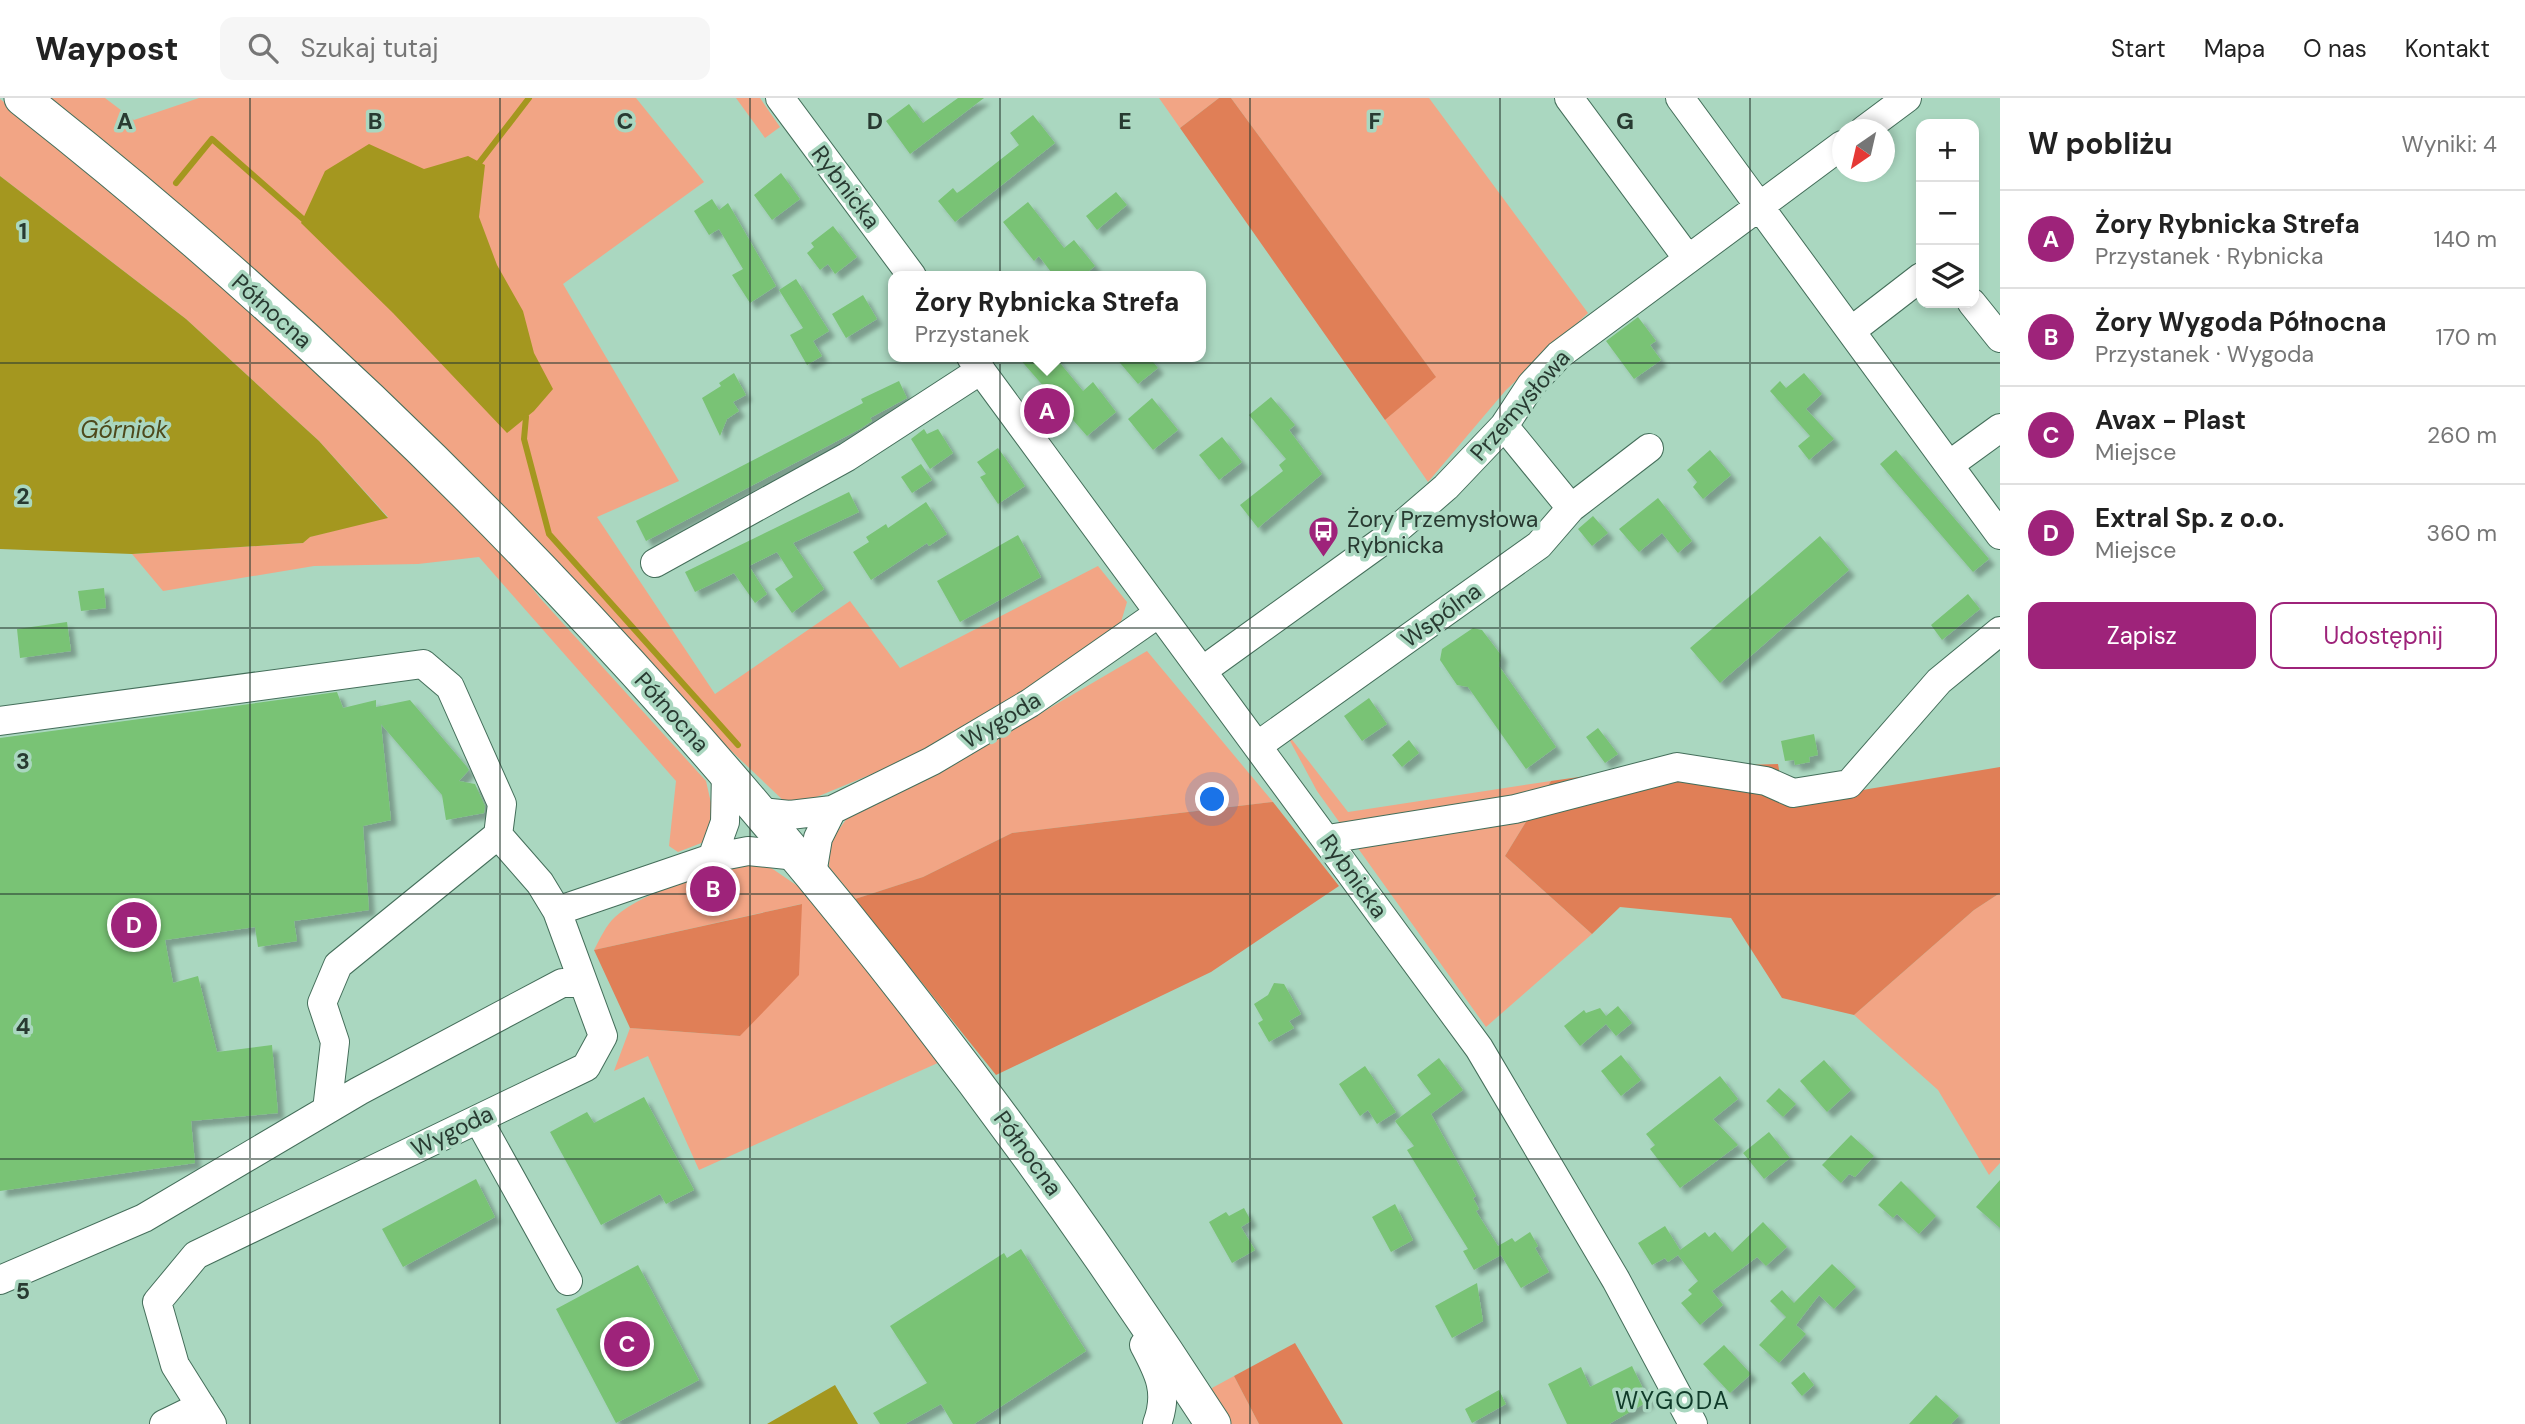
<!DOCTYPE html>
<html lang="pl">
<meta charset="utf-8">
<style>
:root{--surface:#fff;--page:#f6f6f6;--text:#222;--muted:#767676;--line:#e0e0e0;--accent:#9e237a}
body{margin:0;font-family:"DM Sans",sans-serif;background:var(--page);color:var(--text)}
.controls{position:absolute;right:21px;top:21px;display:grid;overflow:hidden;border-radius:14px;box-shadow:0 4px 10px #0003}
.controls button{width:63px;height:63px;display:grid;place-items:center;padding:0;border:0;border-bottom:2px solid var(--line);background:var(--surface);color:var(--text);font:35px sans-serif}
.compass{position:absolute;left:1832px;top:21px;width:63px;height:63px;border-radius:50%;background:var(--surface);box-shadow:0 4px 10px #0003;rotate:214deg}
.you{position:absolute;left:1213px;top:702px;width:24px;height:24px;margin:-18px;border:5px solid #fff;border-radius:50%;background:#1a73e8;box-shadow:0 0 0 10px #1a73e833}
.badge{display:grid;place-items:center;width:46px;height:46px;border-radius:50%;background:var(--accent);color:#fff;font-size:23px;font-weight:700}
.pin{position:absolute;translate:-50% -50%;border:4px solid #fff;box-shadow:0 2px 7px #0006}
.popup{position:absolute;left:888px;top:173px;width:318px;height:91px;box-sizing:border-box;display:grid;place-content:center;border-radius:14px;background:var(--surface);filter:drop-shadow(0 2px 5px #0005);font-size:23px;white-space:nowrap;color:var(--muted)}
.popup b{font-size:26px;color:var(--text)}
.popup::after{content:'';position:absolute;left:50%;top:100%;margin-left:-14px;border:14px solid transparent;border-top-color:var(--surface)}
.list{margin:0;padding:0;list-style:none}
h2{display:flex;justify-content:space-between;align-items:center;height:91px;margin:0;padding:0 28px;font-size:30px}
h2 small{font-size:23px;font-weight:400;color:var(--muted)}
.list li{display:grid;grid-template-columns:46px 1fr auto;gap:21px;align-items:center;box-sizing:border-box;height:98px;padding:0 28px;border-top:2px solid var(--line)}
.list b{display:block;font-size:26px;white-space:nowrap}
.list p{margin:0;font-size:23px;white-space:nowrap;color:var(--muted)}
.list em{font-size:23px;font-style:normal;color:var(--muted)}
.actions{display:flex;gap:14px;padding:21px 28px}
.actions a{flex:1;padding:16px 0;border:2px solid var(--accent);border-radius:14px;text-align:center;font-size:24px;color:var(--accent)}
.actions .main{background:var(--accent);color:#fff}
.icon{flex:none;width:38px;height:38px;fill:none;stroke:currentColor;stroke-width:2;stroke-linecap:round;stroke-linejoin:round}
.map{position:relative;flex:none;width:2000px;height:1326px;overflow:hidden}
header{display:flex;align-items:center;gap:42px;box-sizing:border-box;height:98px;padding:0 35px;background:var(--surface);border-bottom:2px solid var(--line)}
header strong{font-size:33px}
nav{display:flex;gap:38px;margin-inline-start:auto;font-size:24px}
.search{width:490px;height:63px;background:var(--page);display:flex;align-items:center;gap:18px;box-sizing:border-box;padding:0 24px;border-radius:14px;color:var(--muted);font-size:26px}
main{display:flex}
aside{flex:1;background:var(--surface)}
.map>svg:first-child{display:block}
</style>
<header>
<strong>Waypost</strong>
<div class="search"><svg class="icon" aria-label="search" viewBox="0 0 24 24"><circle cx="10" cy="10" r="6"/><path d="M15 15l6 6"/></svg>Szukaj tutaj</div>
<nav><a>Start</a><a>Mapa</a><a>O nas</a><a>Kontakt</a></nav>
</header>
<main>
<div class="map">
<svg width="2000" height="1326" viewBox="0 0 2000 1326">
<defs>
<filter id="shadow"><feDropShadow dx="6" dy="6" stdDeviation="2" flood-color="#0004"/></filter>
</defs>
<rect width="100%" height="100%" fill="#aad7c0"/>
<path fill="#f2a585" d="M45,0H105L134,22L199,0H636L704,84L563,186L679,383L597,419L715,596L850,503L900,570L1098,468L1127,504L1121,524L1084,557L920,656L807,703L786,705Z
M736,0H760L780,29L765,40Z
M1159,0H1219L1180,30Z
M1231,0H1429L1588,215L1506,292L1428,384L1385,322L1435,278Z
M0,1L141,111L362,308L500,450L540,500L706,683L714,718L704,744L678,754L669,748L676,683L479,459L418,466L314,468L163,493L132,456L303,445L309,439L388,419L319,343L186,221L0,78Z
M1147,553L1273,704L1012,735L923,779L855,801L829,769L830,744L850,716L942,673Z
M1283,630L1348,714L1551,683L1505,758L1592,836L1486,929L1317,693Z
M764,765L802,791L940,964L699,1072L648,958L614,973L630,930L740,938L801,806L594,852C600,841 606,827 615,819C646,791 722,770 764,765Z
M2000,795V1065L1989,1077L1938,992L1854,917L1974,812Z
M1234,1278L1259,1326H1227L1208,1295L1212,1290Z"/>
<path fill="#e07f57" d="M1219,0H1231L1436,279L1385,322L1180,30Z
M1778,666L1785,705L2000,669V795L1974,812L1854,917L1782,900L1731,820L1620,809L1592,836L1505,758L1551,683L1641,670Z
M1273,704L1339,788L1211,874L996,977L855,801L923,779L1012,735Z
M802,806L799,877L740,938L630,930L594,852Z
M1295,1245L1343,1326H1259L1234,1278Z"/>
<path fill="#a4971f" d="M369,46L424,71L468,58L485,67L479,119L497,167L523,213L534,255L553,291L534,313L507,335L393,215L301,125L325,73Z
M0,78L186,221L319,343L388,420L310,439L303,445L132,456L0,451Z
M835,1287L858,1326H767Z"/>
<g fill="none" stroke-linecap="round" stroke-linejoin="round">
<path stroke="#a4971f" stroke-width="6" d="M479,65L529,0
M176,85L212,41L303,121
M526,319L524,341L549,436L738,647"/>
</g>
<path fill="#79c375" filter="url(#shadow)" d="M958,0H984L910,56L886,23L909,6L923,25Z
M1033,17L1055,45L955,124L938,103L953,90L957,95L963,91L1019,47L1010,35Z
M781,75L800,101L772,122L754,97Z
M1116,94L1127,107L1097,132L1086,118Z
M712,101L719,112L728,105L776,188L750,205L732,177L743,171L719,131L709,137L694,113Z
M1028,104L1064,150L1074,142L1095,168L1083,178H1054L1039,158L1034,163L1003,124Z
M833,128L857,159L835,176L828,166L820,172L807,155L814,149L811,145Z
M796,181L829,233L813,243L822,258L807,267L790,237L803,230L779,192Z
M863,197L877,221L846,240L832,216Z
M1638,219L1656,243L1650,247L1661,262L1634,281L1606,243Z
M1018,259H1055L1083,293L1093,284L1116,314L1087,338Z
M1115,259H1149L1158,270L1138,286Z
M734,275L746,297L733,304L739,313L727,321L720,338L702,300L721,288L719,285Z
M1804,275L1822,296L1806,311L1834,341L1809,362L1798,348L1810,338L1770,293L1780,283L1786,290Z
M899,283L907,300L870,320L872,323L860,331L646,443L636,423L863,305L861,301Z
M1271,299L1295,327L1289,332L1322,376L1258,430L1240,407L1283,373L1279,367L1286,361L1249,317Z
M1152,300L1178,332L1153,352L1128,321Z
M924,331L927,336L938,331L953,355L930,371L911,341Z
M1222,339L1242,364L1219,382L1199,357Z
M998,350L1025,388L998,406L980,379L986,376L977,364Z
M1710,352L1731,377L1703,401L1693,389L1697,384L1687,372Z
M1896,352L1989,461L1973,474L1880,366Z
M921,366L932,382L912,395L901,379Z
M849,394L859,414L793,445L824,491L792,515L775,491L793,479L777,454L749,468L767,496L755,505L734,475L695,494L685,474Z
M1658,400L1692,443L1678,455L1662,435L1639,454L1619,431Z
M926,404L947,436L929,448L927,445L871,482L853,454L869,444L866,439L886,426L888,430Z
M1593,418L1608,435L1592,448L1578,431Z
M1018,437L1041,479L960,524L937,483Z
M1820,438L1849,472L1720,585L1690,550Z
M104,490L106,510L81,513L78,493Z
M1968,496L1980,511L1942,542L1931,527Z
M67,524L71,553L20,560L17,531Z
M1473,530L1482,532L1501,557L1499,568L1556,649L1526,671L1468,589L1457,587L1440,562L1442,551Z
M337,594L343,610L376,602V609L410,602L467,669L469,672L459,683L475,686L485,708L484,715L446,722L442,697L381,626L391,722L363,728L369,812L294,823L297,843L258,849L255,829L165,842L173,885L198,878L217,954L272,947L278,1015L191,1023L195,1065L0,1093V640Z
M1369,600L1387,626L1362,643L1344,618Z
M1598,630L1618,656L1605,665L1586,639Z
M1814,636L1818,657L1809,659L1810,664L1795,667L1794,662L1785,663L1781,643Z
M1409,642L1419,655L1402,669L1392,657Z
M1274,885L1284,886L1301,916L1289,923L1294,930L1269,944L1258,925L1263,922L1254,906L1268,897Z
M1618,908L1632,925L1616,938L1606,926L1580,948L1564,928L1584,912L1586,915L1600,910L1606,918Z
M1621,957L1641,982L1621,998L1601,973Z
M1439,960L1463,992L1431,1016L1476,1098L1473,1100L1479,1111L1476,1113L1498,1148L1512,1140L1515,1144L1530,1134L1538,1148L1535,1150L1549,1174L1521,1190L1501,1157L1474,1172L1463,1153L1468,1151L1407,1052L1414,1048L1395,1023L1431,996L1417,977Z
M1824,962L1851,992L1827,1014L1800,983Z
M1365,968L1396,1014L1377,1026L1368,1012L1360,1018L1339,986Z
M1720,978L1738,1001L1713,1021L1738,1047L1680,1090L1650,1051L1655,1047L1646,1036Z
M1779,990L1796,1006L1783,1019L1766,1003Z
M644,999L694,1092L666,1106L660,1096L601,1127L550,1034L587,1014L594,1025Z
M1769,1034L1790,1060L1764,1081L1743,1055Z
M1851,1037L1874,1058L1855,1079L1849,1076L1841,1085L1822,1067Z
M476,1081L495,1119L403,1169L382,1131Z
M2000,1082V1130L1976,1109Z
M1901,1083L1936,1118L1919,1136L1897,1116L1893,1120L1878,1107Z
M1395,1106L1413,1142L1391,1154L1372,1119Z
M1244,1110L1251,1123L1241,1129L1255,1152L1232,1165L1209,1124L1226,1114L1229,1118Z
M1763,1124L1787,1149L1766,1168L1757,1159L1712,1193L1723,1207L1700,1227L1681,1205L1692,1196L1688,1192L1698,1183L1678,1157L1668,1164L1665,1160L1652,1167L1638,1145L1665,1128L1680,1152L1705,1134L1709,1139L1715,1134L1732,1154Z
M1021,1151L1086,1253L974,1326H953L941,1306L905,1326H880L873,1315L927,1285L890,1228L1004,1155L1007,1160Z
M1832,1166L1856,1189L1834,1211L1819,1197L1796,1227L1806,1236L1779,1265L1759,1247L1786,1219L1770,1203L1782,1192L1794,1205Z
M638,1167L699,1282L616,1325L556,1211Z
M1477,1185L1483,1223L1452,1240L1435,1208Z
M1724,1247L1751,1276L1730,1295L1703,1266Z
M1632,1268L1649,1303L1609,1326H1567L1548,1286L1581,1269L1590,1289Z
M1804,1274L1814,1287L1802,1298L1791,1285Z
M1499,1292L1506,1306L1472,1325L1465,1311Z
M1936,1297L1959,1318L1951,1326H1909Z"/>
<g fill="none" stroke-linecap="round" stroke-linejoin="round">
<defs>
<path id="minor" d="M780,0L912,178
M1569,0L1688,161
M1680,0L2000,437
M1864,32L1907,0
M1972,205L2000,240
M1851,233L1921,179
M971,259L1479,950L1616,1182L1693,1326
M1504,328L1571,410
M1949,367L2000,330
M655,465L847,359L981,272
M1202,573L1388,439L1446,389L1504,328L1531,287L1559,257L1842,47
M0,623L423,566L450,589L502,706L498,737
M1257,648L1539,447L1571,410L1649,350
M761,714L790,717L832,712L932,663L1030,605L1159,515
M1328,741L1515,711L1677,669L1766,683L1793,695L1849,686L1939,583L2000,533
M712,760L725,724L726,674
M812,776L818,740L832,712
M327,1012L335,944L322,905L338,867L498,737L540,785L557,813
M478,1021L568,1183
M0,1182L144,1120L359,993L562,885H583
M1144,1247C1159,1275 1169,1294 1157,1326
M164,1326L201,1308
M212,1326L175,1267L157,1204L196,1157L586,969L603,938L557,813L712,760L748,753L797,758"/>
<path id="major" d="M22,0C492,370 889,825 1213,1326"/>
</defs>
<use href="#minor" stroke="#446e5a" stroke-width="30"/>
<use href="#major" stroke="#446e5a" stroke-width="37"/>
<use href="#minor" stroke="#fff" stroke-width="28"/>
<use href="#major" stroke="#fff" stroke-width="35"/>
</g>
<path fill="none" stroke="#283a31" stroke-width="2" stroke-opacity="0.55" d="M250,0V1326M500,0V1326M750,0V1326M1000,0V1326M1250,0V1326M1500,0V1326M1750,0V1326M0,265H2000M0,530H2000M0,796H2000M0,1061H2000"/>
<defs>
<symbol id="bus-pin" viewBox="-11 -11 22 30"><path d="M0 17L-7.5 6A9.5 9.5 0 1 1 7.5 6Z" fill="#9e237a" stroke="#aad7c0"/><path d="M-5-6H5V4H4V6H2V4H-2V6H-4V4H-5ZM-3.5-4V0h7V-4ZM-3.5 1.2v1.5H-2V1.2ZM2 1.2v1.5H3.5V1.2Z" fill="#fff"/></symbol>
</defs>
<g fill-rule="evenodd">
<use href="#bus-pin" x="1306" y="416" width="35" height="47"/>
</g>
<g text-anchor="middle" dominant-baseline="central" stroke-width="7" stroke-linejoin="round" paint-order="stroke">
<g font-size="23" fill="#283a31" stroke="#aad7c0">
<text transform="translate(846 89) rotate(53)">Rybnicka</text>
<text transform="translate(272 213) rotate(42)">Północna</text>
<text transform="translate(1520 307) rotate(-49)">Przemysłowa</text>
<text transform="translate(1441 517) rotate(-36)">Wspólna</text>
<text transform="translate(672 614) rotate(48)">Północna</text>
<text transform="translate(1001 622) rotate(-31)">Wygoda</text>
<text transform="translate(1354 778) rotate(54)">Rybnicka</text>
<text transform="translate(452 1033) rotate(-26)">Wygoda</text>
<text transform="translate(1028 1055) rotate(54)">Północna</text>
</g>
<g font-size="23" fill="#283a31" stroke="#aad7c0" text-anchor="start">
<text x="1347" y="421">Żory Przemysłowa<tspan x="1347" dy="26">Rybnicka</tspan></text>
</g>
<g font-size="24" font-style="italic" fill="#4e491c" stroke="#aad7c0">
<text x="124" y="331">Górniok</text>
</g>
<g font-size="24" letter-spacing="2" fill="#0f3a29" stroke="#aad7c0">
<text x="1673" y="1302">WYGODA</text>
</g>
</g>
<g font-size="23" text-anchor="middle" font-weight="bold" fill="#283a31" stroke="#aad7c0" stroke-width="7" stroke-linejoin="round" paint-order="stroke">
<text x="125" y="31">A</text>
<text x="375" y="31">B</text>
<text x="625" y="31">C</text>
<text x="875" y="31">D</text>
<text x="1125" y="31">E</text>
<text x="1375" y="31">F</text>
<text x="1625" y="31">G</text>
<text x="23" y="141">1</text>
<text x="23" y="406">2</text>
<text x="23" y="671">3</text>
<text x="23" y="936">4</text>
<text x="23" y="1201">5</text>
</g>
</svg>
<div class="controls">
<button>+</button>
<button>−</button>
<button><svg class="icon" aria-label="layers" viewBox="0 0 24 24"><path d="M12 4l9 5-9 5-9-5zM3 14l9 5 9-5"/></svg></button>
</div>
<svg class="compass" viewBox="-18 -18 36 36"><path d="M0-13l5 13h-10z" fill="#e53935"/><path d="M0 13l5-13h-10z" fill="#767676"/></svg>
<div class="you"></div>
<div class="pin badge" style="left:1047px;top:313px">A</div>
<div class="popup"><b>Żory Rybnicka Strefa</b>Przystanek</div>
<div class="pin badge" style="left:713px;top:791px">B</div>
<div class="pin badge" style="left:627px;top:1246px">C</div>
<div class="pin badge" style="left:134px;top:827px">D</div>
</div>
<aside>
<h2>W pobliżu<small>Wyniki: 4</small></h2>
<ul class="list">
<li><span class="badge">A</span><div><b>Żory Rybnicka Strefa</b><p>Przystanek · Rybnicka</p></div><em>140 m</em></li>
<li><span class="badge">B</span><div><b>Żory Wygoda Północna</b><p>Przystanek · Wygoda</p></div><em>170 m</em></li>
<li><span class="badge">C</span><div><b>Avax - Plast</b><p>Miejsce</p></div><em>260 m</em></li>
<li><span class="badge">D</span><div><b>Extral Sp. z o.o.</b><p>Miejsce</p></div><em>360 m</em></li>
</ul>
<div class="actions"><a class="main">Zapisz</a><a>Udostępnij</a></div>
</aside>
</main>
